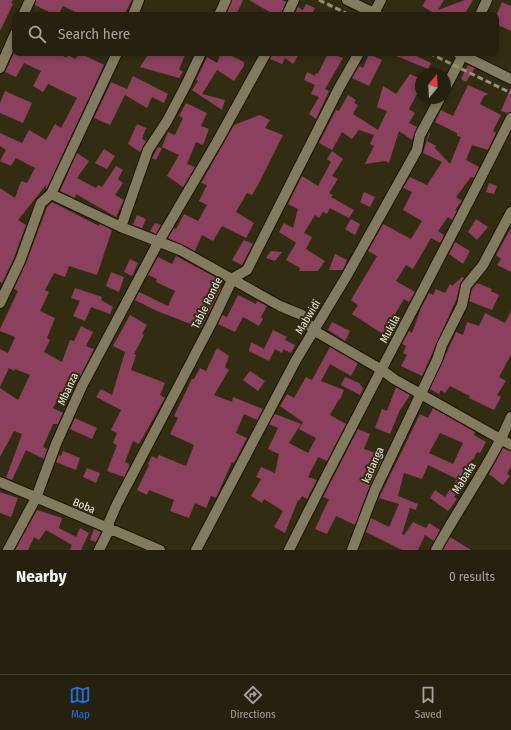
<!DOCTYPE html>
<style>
:root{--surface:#26210e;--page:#322e1c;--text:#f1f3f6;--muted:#a4a39e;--line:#423e2e;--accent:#1a73e8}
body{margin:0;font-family:"Fira Sans Condensed",sans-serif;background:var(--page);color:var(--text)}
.compass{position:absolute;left:415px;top:68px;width:36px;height:36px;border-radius:50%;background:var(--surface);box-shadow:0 2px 6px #0003;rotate:18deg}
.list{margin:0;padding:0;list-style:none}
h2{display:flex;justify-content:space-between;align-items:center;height:52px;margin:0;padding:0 16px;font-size:17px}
h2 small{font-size:13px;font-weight:400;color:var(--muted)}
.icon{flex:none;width:22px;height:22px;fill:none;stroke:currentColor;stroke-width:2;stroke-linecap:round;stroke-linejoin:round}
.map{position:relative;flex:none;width:511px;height:550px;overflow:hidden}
.search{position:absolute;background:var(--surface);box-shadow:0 2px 6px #0003;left:12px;right:12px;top:12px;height:44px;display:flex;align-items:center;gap:10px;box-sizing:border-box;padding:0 14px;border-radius:8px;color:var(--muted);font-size:15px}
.sheet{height:124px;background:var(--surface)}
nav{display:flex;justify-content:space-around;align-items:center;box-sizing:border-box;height:56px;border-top:1px solid var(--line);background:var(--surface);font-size:11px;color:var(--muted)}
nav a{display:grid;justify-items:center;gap:2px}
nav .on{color:var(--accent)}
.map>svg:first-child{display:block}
</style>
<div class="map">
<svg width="511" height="550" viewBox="0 0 511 550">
<rect width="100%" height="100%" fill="#322c13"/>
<path fill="#8b415d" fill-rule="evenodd" d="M0,0H13L11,3L13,4L0,31Z
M36,0H132L124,15H81L63,6L58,15H55L35,5Z
M232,0H243L236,15H226Z
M249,0H282L286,2L281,15H275Z
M426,0H444L438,10L465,0H473L464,15H427L432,12L422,6Z
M502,2L511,6V31L496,24V16Z
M306,4L315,8L312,14L314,15H294L298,7L303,10Z
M14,53H57L67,58L68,55L75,59L80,53L104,65L46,190V185L18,220L26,225L14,258L2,283L0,282V188L15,198L21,181L27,183L35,168L16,158L11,166L0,161L6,150L0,146V133L22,143L29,130L46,140L55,124L61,128L77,98L48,84L43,92L33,86L41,71L24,63L16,77L5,72Z
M149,53H186L179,69L183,72L179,78L140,67Z
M221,53H232V56L244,62V66L234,81L217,70L202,94L225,100L222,110L192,90L198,81L196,80L207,57L217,63Z
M272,53H300L293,64L285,58L282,64L270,59Z
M328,53L343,58L325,89L329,91L316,119L309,114L319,97L311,94L315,85L304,80L307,72L315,76L316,73L318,74Z
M389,53H410L431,63L428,69Z
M369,54L382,60L369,86L352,78L359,66L363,68Z
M468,65L475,68L466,82L461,79Z
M410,74L421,79L418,84L421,86V97L417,94L409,109L415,113L409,123L417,127L412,140L399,131L389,163L385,161L365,164L374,146L370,144L374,135L359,130L352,139L342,132L332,150L319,143L336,110L339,111L348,95L356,100L354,103L358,105L353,114L378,130L387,111L377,107L383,86L396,94Z
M133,76L168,94L164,103L152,97L147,108L125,95L110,125L94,118L111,82L127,89Z
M468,85L488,94L484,96L480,104L501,115L493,131L496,133L488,150L472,145L466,160L479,167L474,178L471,177L456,197L462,201L455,210L457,211L453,218L452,220L448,217L438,231L444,235L440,243L431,238L413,269L406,265L396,281L415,292L409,302L404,299L389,324L396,327L391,338H389L352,314L358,305L351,300L377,256L368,251L383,224L411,239L422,221L403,210L412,192L403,188L410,177L427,185L442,162L423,153L429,133L430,134L427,141L436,146L435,148L450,164L461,137L457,136V133L435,122L441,110L453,116Z
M511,87V112L507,113L501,111Z
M5,91L32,103L23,123L0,113V103Z
M186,103L207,113L201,126L209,129L203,145L196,142L187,164L195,167L183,187L167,176L179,155L162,147L168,132L175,135L183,118L179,116Z
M260,115L270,120L265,128L283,135L259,183L252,195L247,193L236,212L254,223L246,238L222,226L213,241L202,235L195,251L168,238L174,228L176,229L184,214L198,221L207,205L199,201L207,185L201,183L234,125Z
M137,124L146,128L142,139L146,141L140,152L128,144Z
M158,147L162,148L156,160L152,158Z
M104,149L115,156L107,169L95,163Z
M332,151L343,159L332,176L338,179L329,193L333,195L331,197L354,210L349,218L330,208L327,214L323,212L319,218L315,215L304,233L312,237L306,249L325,261L318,271H299L300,268L286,260L296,243L295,242L279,232L284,223L293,228L298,209L288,204L302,176L318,186L331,162L327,159Z
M77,153L89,161L77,178L96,188L98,185L102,187L116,166L123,170L118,179L123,183L115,195L124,200L116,217L76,194L75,198L60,191Z
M489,183L497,186L494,194L486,192Z
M364,192L375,197L370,207L360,202Z
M52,202L99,226L100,224L112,230L97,275L69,266L65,277L54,273L45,290L49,292L40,311L55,318L47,338L50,340L44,352L62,362L70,340L74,341L81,326L93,332L86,346L94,349L73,390L65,387L53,408L63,413L58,424H53L43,447L47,449L44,459L26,450L12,480L6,478L22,434L14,431L0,457V388L18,400L30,375L15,369L14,371L9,368L0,387V349L8,353L15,337L0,331V329L18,291L14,289L26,263L47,207Z
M137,215L146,219L142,228L133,225Z
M351,219L360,224L355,235L345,229Z
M476,219L488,227L477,240L468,232Z
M155,223L161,225L156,234L150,231Z
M511,228V272L497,265L501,259L496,255Z
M244,240L253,244L242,265L232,260Z
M455,242L470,251L463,264L449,254Z
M271,251L282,252L275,261L266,258Z
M335,254L347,260L343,270H329Z
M176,256L217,278L212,285L221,289L201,328L157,311L135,300L139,292L168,306L175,291L156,282L157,279L148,275L158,257L172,264Z
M130,259L138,263L132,276L124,272Z
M111,272L124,277L119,292L106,286Z
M462,277L464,278L460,284L457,298L422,376L401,366L407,355L403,353L406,346L402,344L409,331L412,333L421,308L429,293L433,295L436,289L445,293L450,284L452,286Z
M477,283L492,289L491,291L499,295L492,310L469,301L472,289Z
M75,288L102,297L101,300L113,307L110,314L91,307L85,321L73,316L80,301L71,298Z
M238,295L256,304L257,301L267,306L261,317L263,319L259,326L243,317L235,332L218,324L222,315L227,317Z
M511,311V355L499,377L506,381L497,395L501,397L494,410L469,398L470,396L450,386L445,393L441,390L439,394L430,389L456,332L463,335L467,322L479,326L485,313L505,323Z
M130,315L147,325L142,334L144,335L134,354L136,355L131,370L165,383L160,395L165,398L139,444L133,441L125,462L129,464V467L124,477L107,471L117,445L113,443L117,433L111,430L121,410L96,397L101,389L112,395L125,352L113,346Z
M332,322L350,331L345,341L328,330Z
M273,330L287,337L285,340L295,345L291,353L283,349L282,353L275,349L269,361L249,351L251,342L264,349Z
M330,347L358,363L351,376L330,364L321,381L344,390L340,400L339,399L330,415L346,424L327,461L318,457L308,477L317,480L307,499L302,496L299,501L298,500L285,533L274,527L283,511L264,499L262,503L251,496L261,479L256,477L261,467L275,473L279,454L268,449L278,428L269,424L275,414L301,424L289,443L308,453L316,438L299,429L303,422L280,406L287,394L294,398L306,377L312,380Z
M217,348L229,356L225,367L229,370L214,395L232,402L233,397L263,409L257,420L244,414L236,433L247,438L234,463L232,462L216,498L211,496L206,508L195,503L189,518L170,511L174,500L149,490L147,495L137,490L149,465L148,464L152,456L157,459L159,455L186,466L194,445L170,434L178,418L174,416L192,379H194L200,368L206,371Z
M250,371L265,381L258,391L243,380Z
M345,377L359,383L363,388L360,395L341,385Z
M396,387L410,395L399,412L390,434L375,428L382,409L387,411Z
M433,408L475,432L474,435L486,442L480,453L477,452L473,460L472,459L463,477L466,478L454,497L457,499L448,511L430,498L435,490L445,497L457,479L428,465L422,479L404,473L398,496L418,504L416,510L410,508L402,534L404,535L413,522L426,528L429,523L440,530L434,541L425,535L418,550H402L366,532L371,518L389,527L399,504L379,498L420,414L428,418ZM440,433L463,443L453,464L429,453Z
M75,418L97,428L92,439L70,429Z
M358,429L370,434L364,449L384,456L369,488L355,525L336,516L327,534L315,529L329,499L323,497Z
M503,448L511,451V467L507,473L510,476L503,485L489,474Z
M63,451L80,458L76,470L56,462L59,455L61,456Z
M87,468L100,473L96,483L83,477Z
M0,492L18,498L11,517L0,513Z
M37,510L62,518L59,528L76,537L80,528L89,533L81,550H70L72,545L46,530L39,540L34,537L28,550H15Z
M94,529L101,532L96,542L90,540Z
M450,537L471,550H443Z"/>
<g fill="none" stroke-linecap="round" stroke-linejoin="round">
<defs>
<path id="minor" d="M347,0L378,15
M23,15L30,0
M133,15L139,0
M219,15L226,0
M287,15L294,0
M373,15L381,0
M480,15L487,0
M458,53L511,79
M0,68L15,34
M445,89L464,53
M51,194L121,227L180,250L280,306L302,315L313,330L382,370L394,379L511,445
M121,227L148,150L167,121L186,85L201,53
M0,303L20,261L41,203L51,194L117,53
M0,482L160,550
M8,550L36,498L56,444L82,386L159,241L217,142L266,53
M99,550L109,530V522L117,504L211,324L233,278L247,270L339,88L359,53
M196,550L296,360L346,277L417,150L420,135L440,98
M289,550C361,405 439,263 511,118
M352,550L375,490L437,360L442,345L462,305L466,286L483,265L511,212
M436,550C460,505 491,464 511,417"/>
</defs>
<use href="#minor" stroke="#1a1400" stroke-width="12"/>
<use href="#minor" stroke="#827b60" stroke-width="10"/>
<path stroke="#96917d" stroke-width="3" stroke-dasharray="6 3" stroke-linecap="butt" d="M319,0L350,15
M429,53L511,93"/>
</g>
<g text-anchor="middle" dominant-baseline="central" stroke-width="4" stroke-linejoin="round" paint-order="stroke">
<g font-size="11" fill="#eeeadb" stroke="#322c13">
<text transform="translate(207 303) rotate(-64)">Table Ronde</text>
<text transform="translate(308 317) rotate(-59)">Mabwidi</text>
<text transform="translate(390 329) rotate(-62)">Mukila</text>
<text transform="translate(68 389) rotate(-65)">Mbanza</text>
<text transform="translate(373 465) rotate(-66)">kadanga</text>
<text transform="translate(464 478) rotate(-58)">Mabaka</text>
<text transform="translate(84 506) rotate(23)">Boba</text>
</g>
</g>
</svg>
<svg class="compass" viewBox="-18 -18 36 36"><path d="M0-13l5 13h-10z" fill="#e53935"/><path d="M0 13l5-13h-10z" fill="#a4a39e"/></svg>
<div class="search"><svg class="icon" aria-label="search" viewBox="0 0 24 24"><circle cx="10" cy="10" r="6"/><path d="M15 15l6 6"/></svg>Search here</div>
</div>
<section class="sheet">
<h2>Nearby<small>0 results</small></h2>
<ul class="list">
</ul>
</section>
<nav>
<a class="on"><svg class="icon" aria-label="map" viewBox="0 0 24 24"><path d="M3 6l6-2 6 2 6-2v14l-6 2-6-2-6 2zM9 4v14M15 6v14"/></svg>Map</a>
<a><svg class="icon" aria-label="directions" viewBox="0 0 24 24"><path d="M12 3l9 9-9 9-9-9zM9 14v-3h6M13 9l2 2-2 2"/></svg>Directions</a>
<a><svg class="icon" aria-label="saved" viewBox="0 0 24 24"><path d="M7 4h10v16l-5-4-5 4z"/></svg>Saved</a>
</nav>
